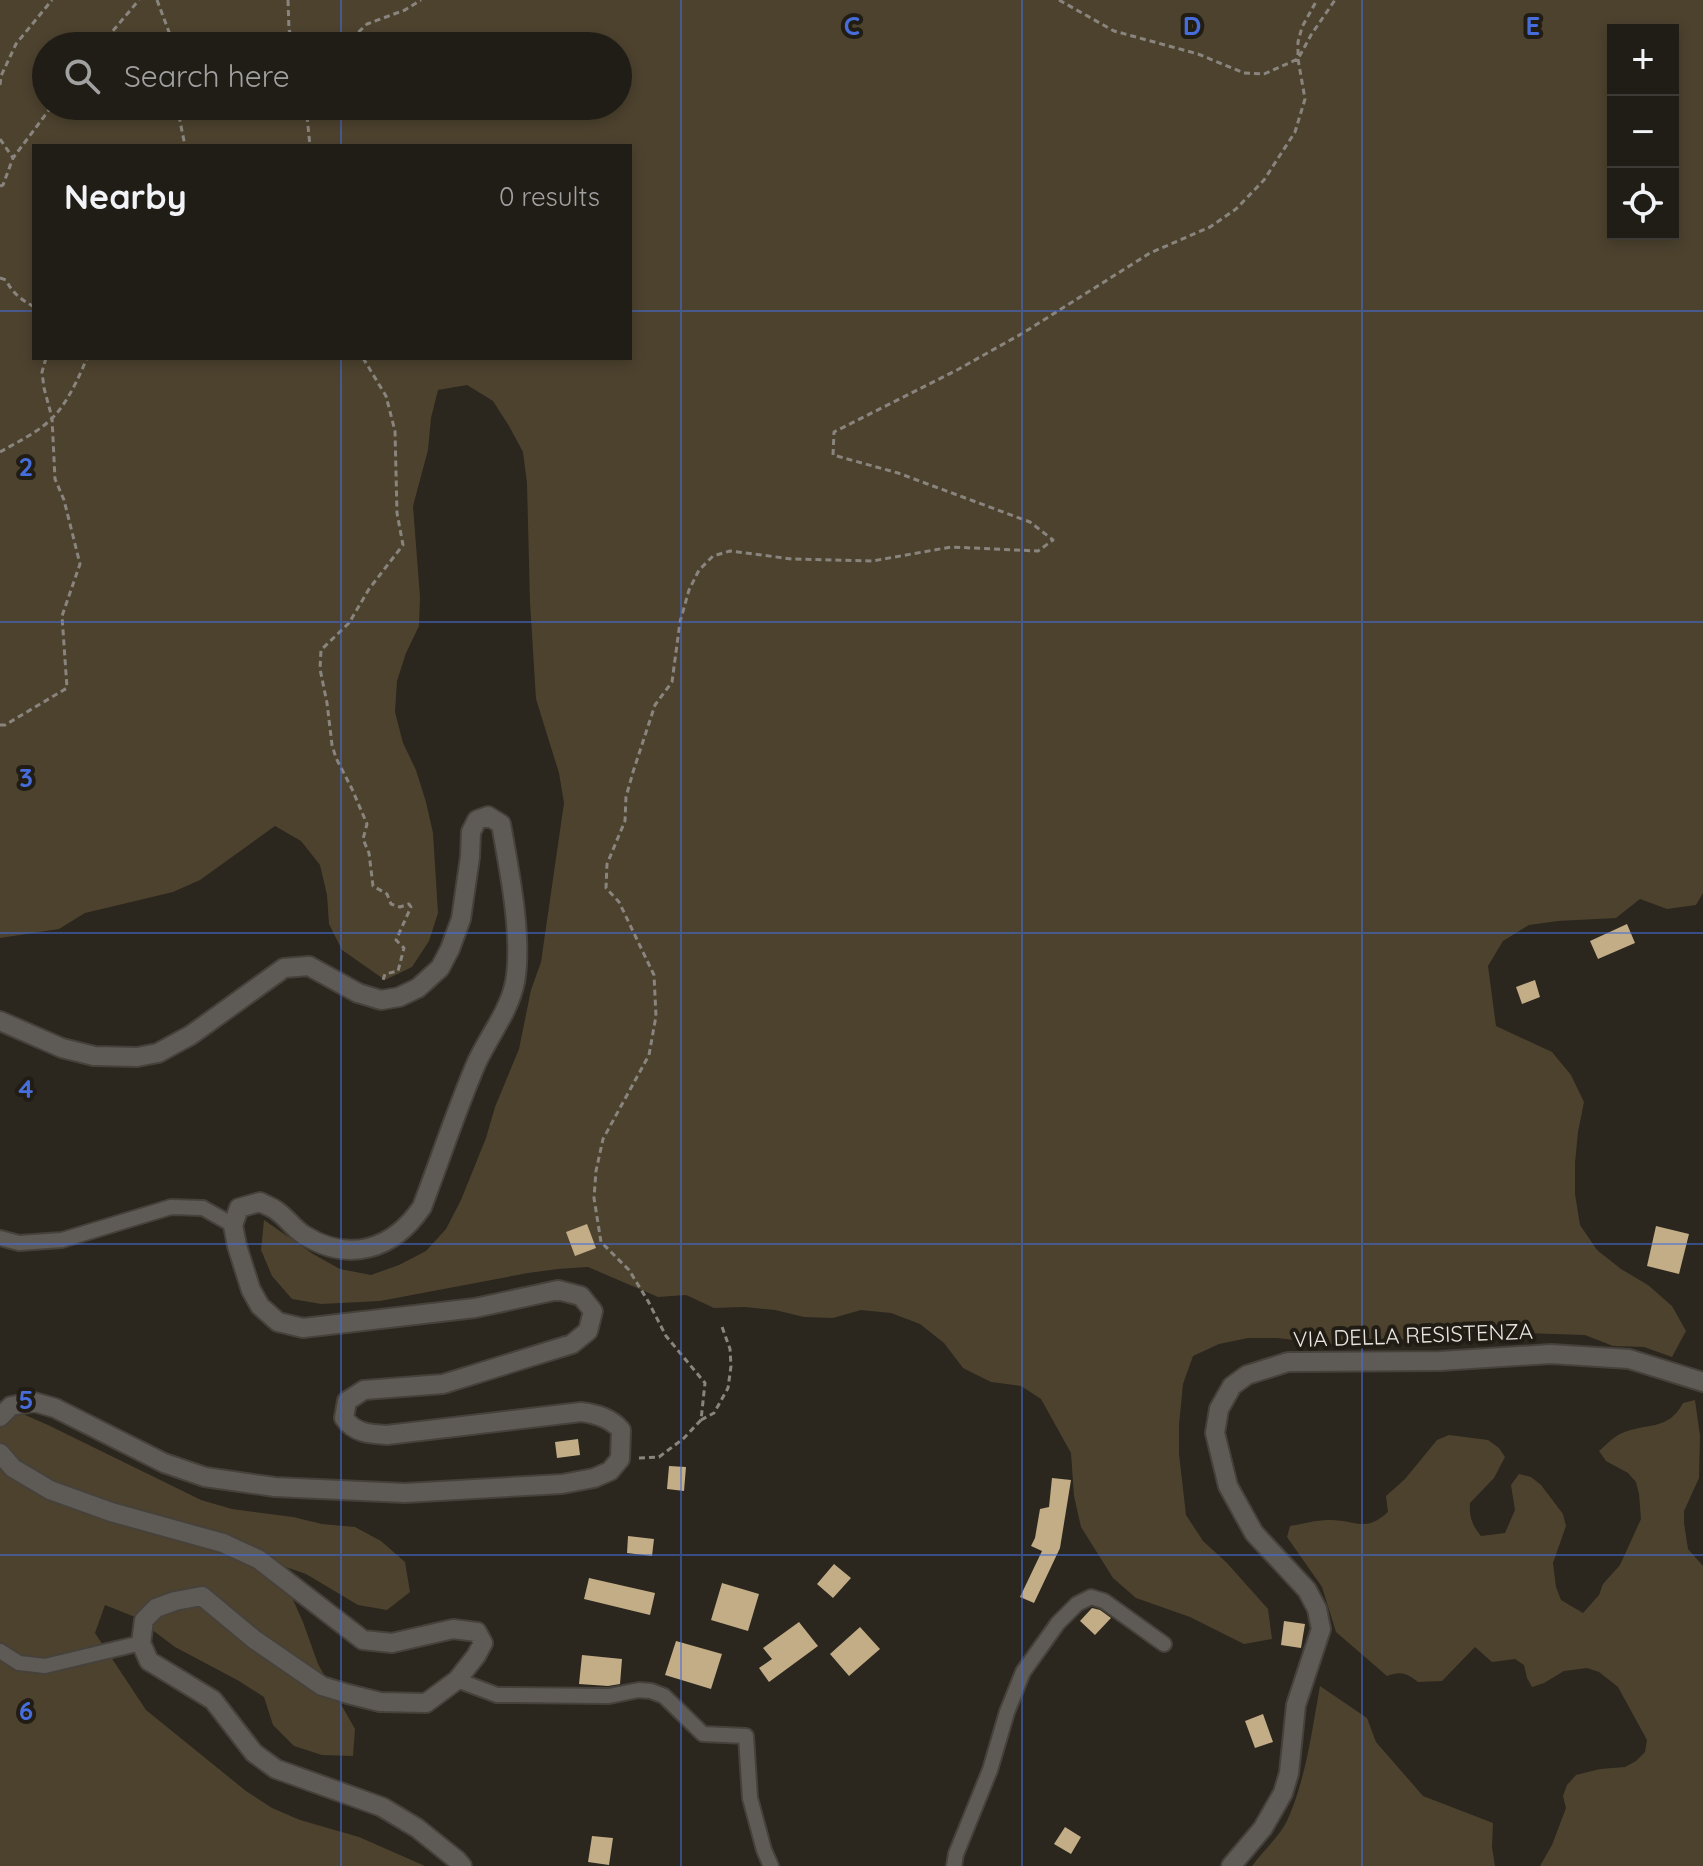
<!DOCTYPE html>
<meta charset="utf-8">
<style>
:root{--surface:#201c16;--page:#28251f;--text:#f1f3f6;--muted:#a2a1a1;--line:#3d3a35}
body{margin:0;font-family:Quicksand,sans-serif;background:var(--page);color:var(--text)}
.controls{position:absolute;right:24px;top:24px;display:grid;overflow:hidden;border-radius:0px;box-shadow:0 4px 12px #0003}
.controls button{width:72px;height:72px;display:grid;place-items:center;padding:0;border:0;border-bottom:2px solid var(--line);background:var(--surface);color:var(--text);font:40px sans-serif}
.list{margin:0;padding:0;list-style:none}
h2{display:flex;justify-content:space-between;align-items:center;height:104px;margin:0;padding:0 32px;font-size:34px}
h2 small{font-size:26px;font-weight:400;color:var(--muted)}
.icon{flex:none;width:44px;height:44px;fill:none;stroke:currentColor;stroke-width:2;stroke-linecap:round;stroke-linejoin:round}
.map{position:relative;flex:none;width:1703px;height:1866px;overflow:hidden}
.search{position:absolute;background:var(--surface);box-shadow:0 4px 12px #0003;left:32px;top:32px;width:600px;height:88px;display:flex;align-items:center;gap:20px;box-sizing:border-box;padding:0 28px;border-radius:44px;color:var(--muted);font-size:30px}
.panel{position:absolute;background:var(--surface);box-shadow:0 4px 12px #0003;left:32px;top:144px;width:600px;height:216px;border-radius:0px}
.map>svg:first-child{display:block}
</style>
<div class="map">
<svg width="1703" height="1866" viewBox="0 0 1703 1866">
<rect width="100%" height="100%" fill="#2b261e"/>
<path fill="#4d422e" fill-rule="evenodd" d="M0,0H1703V893L1696,905L1667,909L1640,899L1616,918L1558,921L1529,925L1503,941L1488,966L1496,1026L1552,1052L1571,1075L1584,1102L1578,1132L1575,1163V1194L1580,1225L1597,1250L1621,1269L1648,1285L1672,1306L1686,1331L1672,1357L1644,1347L1613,1346L1585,1335L1492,1332L1337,1345L1277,1338H1248L1219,1344L1193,1356L1183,1384L1179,1425V1454L1186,1515L1203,1541L1227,1563L1268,1609L1272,1639L1244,1644L1190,1617L1136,1598L1113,1578L1081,1527L1074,1496L1071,1453L1041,1399L1021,1386L991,1382L963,1368L944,1343L920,1324L891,1313L861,1310L833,1318L804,1317L775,1310L744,1307L714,1308L686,1295L658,1297L588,1267L558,1269L528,1273L380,1301L321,1304L292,1299L272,1276L261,1250L264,1220L313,1254L340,1269L371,1275L399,1265L426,1251L446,1229L461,1200L486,1138L495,1107L519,1049L531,990L541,962L564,803L559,773L536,699L530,602L527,483L523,452L509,426L493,401L467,385L438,390L431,418L428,450L413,506L420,597L419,626L406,653L397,681L395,712L403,743L416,770L426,802L433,833L438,913L429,941L412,967L385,980L342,950L329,924L327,895L320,865L301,841L275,826L200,880L173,892L85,913L59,929L0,938ZM1613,30H1673V234H1613ZM46,46H618V106H46ZM34,146H630V358H34Z
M1695,1400L1700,1436L1699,1478L1684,1511V1523L1688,1549L1703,1566V1866H1540L1552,1845L1566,1808L1563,1796L1567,1785L1576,1775L1600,1769L1625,1767L1636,1761L1645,1752L1647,1740L1618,1687L1599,1672L1587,1668L1564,1671L1544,1683L1532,1687L1527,1678L1524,1665L1515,1659L1492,1662L1475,1647L1442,1681L1418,1682C1407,1673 1400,1671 1387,1676L1336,1632L1322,1587L1287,1537L1290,1526C1303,1524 1316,1520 1328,1520C1355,1519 1364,1534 1388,1512L1386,1496L1405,1479L1437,1440L1449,1435L1488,1440L1499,1448L1505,1457L1494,1478L1470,1503C1469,1517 1472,1525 1481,1536L1505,1533L1515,1510L1511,1485L1519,1474L1531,1477L1541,1485L1563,1514L1566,1526L1553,1563L1556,1587L1561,1600L1583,1613L1599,1595L1603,1584L1620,1565L1641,1519L1639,1494L1636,1482L1628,1473L1606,1461L1599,1451C1605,1446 1612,1438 1620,1434C1645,1422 1668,1432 1683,1403Z
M0,1404L48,1425L201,1500L232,1509L293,1517L322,1524L355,1527L381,1541L405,1562L410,1592L387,1610L358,1605L306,1574L277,1564L303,1622L318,1664L355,1729L353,1756L322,1755L294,1746L273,1725L264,1697L239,1681L175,1647L135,1617L105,1605L95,1633L146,1710L246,1791L272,1808L300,1820L359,1837L425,1866H0Z
M1320,1686L1367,1718L1376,1742L1423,1796L1493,1823L1492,1847L1495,1866H1252C1263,1851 1279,1837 1287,1821C1306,1779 1312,1730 1320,1686Z"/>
<path fill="#c2ad86" d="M1627,924L1635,943L1598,959L1590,941Z
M1535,980L1540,997L1522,1004L1516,987Z
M587,1224L596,1248L575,1256L566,1232Z
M1656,1226L1689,1234L1679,1274L1647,1266Z
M578,1439L580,1455L557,1458L555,1442Z
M669,1466L686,1467L684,1491L667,1489Z
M1052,1478L1071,1480L1060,1548L1034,1603L1020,1597L1042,1551L1031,1546L1035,1538L1040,1509L1049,1507Z
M628,1536L654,1539L652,1556L627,1553Z
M834,1564L851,1578L833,1598L817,1584Z
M589,1578L655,1593L650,1615L584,1599Z
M722,1583L759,1594L748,1631L711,1620Z
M1092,1608L1100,1610L1111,1618L1095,1635L1080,1621Z
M1284,1621L1305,1624L1301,1648L1281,1645Z
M799,1622L818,1646L769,1682L759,1668L772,1659L763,1648Z
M860,1627L880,1649L849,1676L830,1654Z
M676,1641L722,1654L711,1689L665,1675Z
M582,1655L622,1659L620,1684L608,1686L579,1684Z
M1263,1714L1273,1742L1255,1748L1245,1721Z
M1065,1827L1081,1837L1071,1854L1054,1844Z
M592,1836L613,1838L609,1865L588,1862Z"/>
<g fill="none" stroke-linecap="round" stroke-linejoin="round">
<defs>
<path id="minor" d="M0,1238L19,1243L62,1240L171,1207L203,1208L233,1225
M0,1651L19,1663L45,1666L141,1643
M457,1680L497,1695L609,1696L639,1690L651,1691L664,1696L703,1734L746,1736L750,1798L764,1850L771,1866
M954,1866L956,1854L990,1770L1007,1712L1023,1672L1058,1623L1077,1604L1091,1597L1104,1601L1164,1644"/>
<path id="tertiary" d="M0,1021L62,1048L94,1056L137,1057L158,1053L191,1035L284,968L309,966L358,993L381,1000L399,997L418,988L440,968L450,949L461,919L470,857L471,832L477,820L488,816L501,824C509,869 523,937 515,982C509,1012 488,1037 476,1064C456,1111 440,1160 422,1207C393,1250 349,1263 304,1235C294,1229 287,1218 277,1211C272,1207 265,1205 260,1202L239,1208L233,1225L237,1246L251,1290L260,1306L278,1322L303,1328L475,1308L558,1290L581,1296L593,1311L588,1331L572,1344L443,1384L364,1390L347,1401L344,1418C354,1433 369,1434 387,1435L581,1412C597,1414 611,1418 621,1430L620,1459L610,1471L594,1478L562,1484L405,1493L275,1487L205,1477L164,1463L55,1408L34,1402L11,1406L0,1417
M0,1453L13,1468L50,1490L111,1512L223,1543L258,1559L363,1640L392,1643L453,1629L477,1632L483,1643L476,1656L457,1680L426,1703L380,1702L348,1694L322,1686L255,1640L202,1596L175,1601L156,1608L144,1620L141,1643L149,1661L213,1700L254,1753L276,1769L382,1807L417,1828L457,1860L462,1866
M1231,1866L1263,1828L1283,1793L1289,1773L1296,1705L1321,1629L1317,1609L1307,1590L1254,1533L1228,1486L1215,1433L1219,1409L1232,1386L1247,1375L1288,1362L1440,1361L1551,1354L1629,1359L1703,1382"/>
</defs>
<use href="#minor" stroke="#46413a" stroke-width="18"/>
<use href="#tertiary" stroke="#46413a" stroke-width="22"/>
<path stroke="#89857e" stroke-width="3" stroke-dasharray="6 4" stroke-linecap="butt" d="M157,0L169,32L170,46
M288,0L289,30L296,46
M1059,0L1114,31L1198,54L1244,73L1264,74L1298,59L1311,35L1335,0
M100,46L139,0
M344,46L367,24L405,10L421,0
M0,85L1,76L16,44L52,0
M177,106L185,146
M306,106L310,146
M0,139L13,158
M0,186L3,185L13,158L52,106
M0,278L6,280C13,294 21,299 34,307
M363,358L386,396L395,431L397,513L403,545L369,589L349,623L321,650L320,669L327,703L332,745L336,758L352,789L367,824L363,839L369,853L373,886L387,894L391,904L400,907L409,904L411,907L396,940L404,948L398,971L385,974L383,980
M0,452C19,441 43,430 57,413C70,397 79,377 87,358
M0,725H5L67,688L62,616L80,564L64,500L55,479L52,418L44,388L42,372L46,358
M701,1420L714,1413L728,1388L731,1366L730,1349L721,1324
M639,1458L659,1457L683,1439L701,1420L705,1383L666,1336L648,1301L629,1270L601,1242L594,1198L596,1171L603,1139L649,1055L656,1016L654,975L619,902L606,888L607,864L625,821L626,797L633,772L655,705L672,682L680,622L689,590L699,570L713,556L730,551L792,559L872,561L951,547L1038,551L1053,540L1030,522L898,473L833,455L834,432L957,370L1023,333L1150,253L1210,227L1236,209L1264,180L1295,132L1305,99L1298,59V42L1302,27L1317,0"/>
<use href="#minor" stroke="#5e5b57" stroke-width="14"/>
<use href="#tertiary" stroke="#5e5b57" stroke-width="18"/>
</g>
<path fill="none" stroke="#466dda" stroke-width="2" stroke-opacity="0.55" d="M341,0V46M681,0V1866M1022,0V1866M1362,0V1866M341,106V146M0,311H34M630,311H1703M341,358V1866M0,622H1703M0,933H1703M0,1244H1703M0,1555H1703"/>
<g text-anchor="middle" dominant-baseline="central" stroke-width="8" stroke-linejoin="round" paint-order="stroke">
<g font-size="22" fill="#ebe8e3" stroke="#211d15">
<text transform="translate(1413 1335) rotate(-2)">VIA DELLA RESISTENZA</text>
</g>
</g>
<g font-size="26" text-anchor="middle" font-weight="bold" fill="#466dda" stroke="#211d15" stroke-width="8" stroke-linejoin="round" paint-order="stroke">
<text x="852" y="35">C</text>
<text x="1192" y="35">D</text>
<text x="1533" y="35">E</text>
<text x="26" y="476">2</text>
<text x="26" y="787">3</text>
<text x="26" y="1098">4</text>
<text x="26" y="1409">5</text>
<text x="26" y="1720">6</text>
</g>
</svg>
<div class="controls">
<button>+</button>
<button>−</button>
<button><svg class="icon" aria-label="locate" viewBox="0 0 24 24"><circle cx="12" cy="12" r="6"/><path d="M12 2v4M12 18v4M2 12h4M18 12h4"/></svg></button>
</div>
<div class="search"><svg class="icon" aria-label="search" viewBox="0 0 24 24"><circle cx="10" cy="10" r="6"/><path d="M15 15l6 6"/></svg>Search here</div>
<section class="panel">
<h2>Nearby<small>0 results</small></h2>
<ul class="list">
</ul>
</section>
</div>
